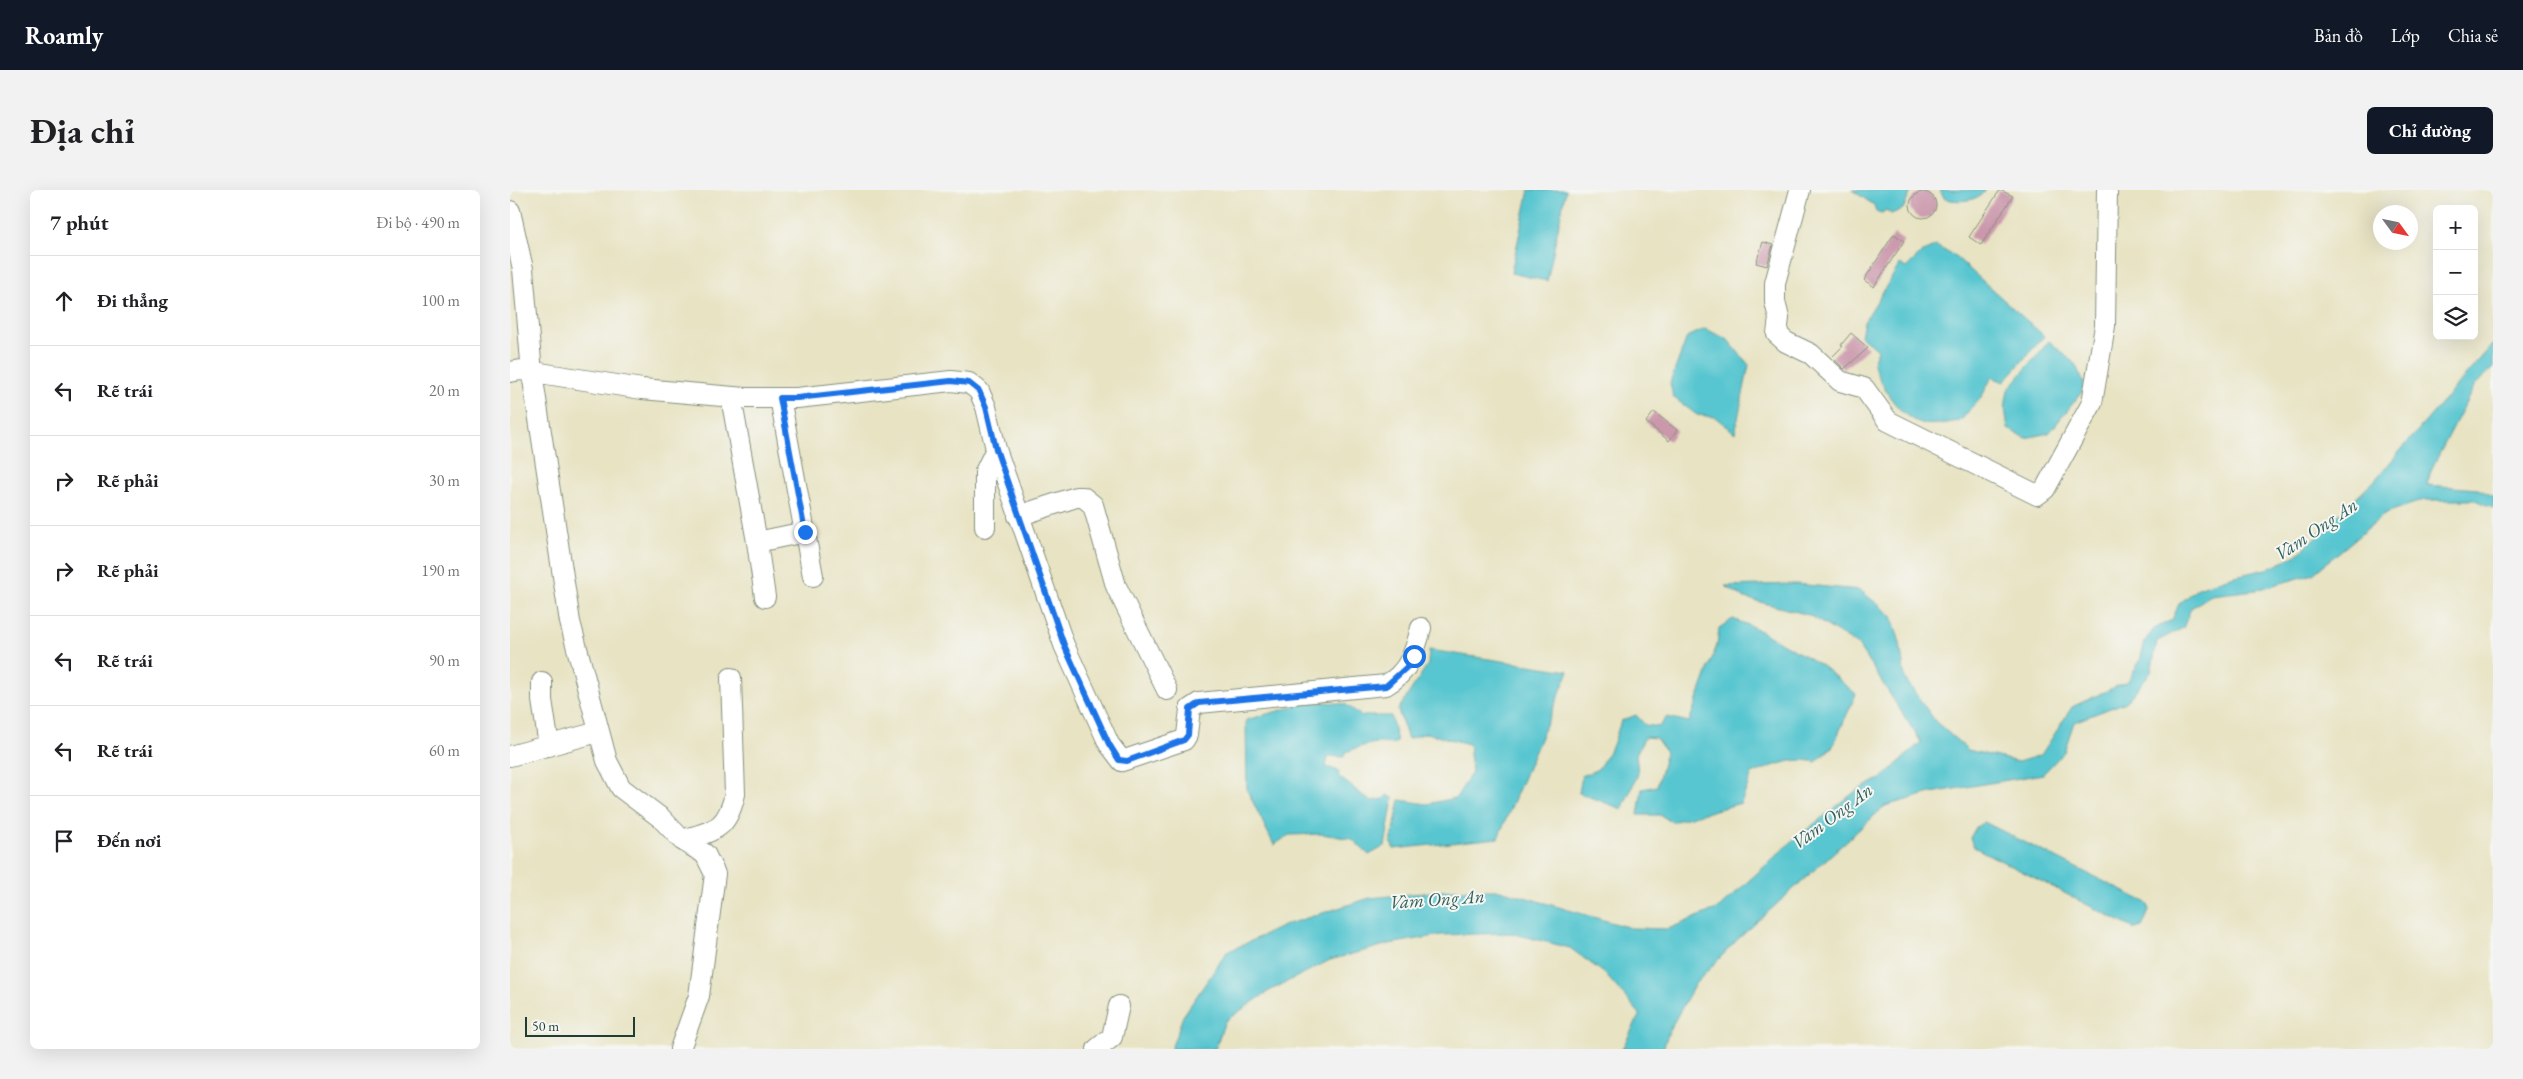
<!DOCTYPE html>
<html lang="vi">
<meta charset="utf-8">
<style>
:root{--surface:#fff;--page:#f2f2f2;--text:#202124;--muted:#757577;--line:#e0e0e0;--accent:#111827}
body{margin:0;font-family:"EB Garamond",serif;background:var(--page);color:var(--text)}
.controls{position:absolute;right:15px;top:15px;display:grid;overflow:hidden;border-radius:8px;box-shadow:0 5px 20px #0002}
.controls button{width:45px;height:45px;display:grid;place-items:center;padding:0;border:0;border-bottom:1px solid var(--line);background:var(--surface);color:var(--text);font:25px sans-serif}
.compass{position:absolute;left:1863px;top:15px;width:45px;height:45px;border-radius:50%;background:var(--surface);box-shadow:0 5px 20px #0002;rotate:123deg}
.scale{position:absolute;left:15px;bottom:12px;width:110px;box-sizing:border-box;padding-left:5px;border:2px solid #1f3d34;border-top:0;font-size:14px;line-height:18px;white-space:nowrap;color:#1f3d34;-webkit-text-stroke:4px #f6f6f2;paint-order:stroke}
.stop{position:absolute;width:15px;height:15px;margin:-11px;border:4px solid #1a73e8;border-radius:50%;background:#fff}
.stop.end{background:#1a73e8;border-color:#fff;box-shadow:0 1px 5px #0008}
.list{margin:0;padding:0;list-style:none}
h2{display:flex;justify-content:space-between;align-items:center;height:65px;margin:0;padding:0 20px;font-size:21px}
h2 small{font-size:16px;font-weight:400;color:var(--muted)}
.list li{display:grid;grid-template-columns:32px 1fr auto;gap:15px;align-items:center;box-sizing:border-box;height:90px;padding:0 20px;border-top:1px solid var(--line)}
.list b{display:block;font-size:19px;white-space:nowrap}
.list em{font-size:16px;font-style:normal;color:var(--muted)}
.icon{flex:none;width:28px;height:28px;fill:none;stroke:currentColor;stroke-width:2;stroke-linecap:round;stroke-linejoin:round}
.map{position:relative;flex:none;width:1983px;height:859px;overflow:hidden;border-radius:8px}
header{display:flex;align-items:center;gap:30px;box-sizing:border-box;height:70px;padding:0 25px;background:var(--accent);color:#fff}
header strong{font-size:24px}
nav{display:flex;gap:28px;margin-inline-start:auto;font-size:18px}
.intro{display:flex;align-items:center;justify-content:space-between;box-sizing:border-box;height:120px;padding:0 30px}
h1{margin:0;font-size:35px}
.button{padding:12px 22px;border-radius:8px;background:var(--accent);color:#fff;font-size:18px;font-weight:700}
main{display:flex;gap:30px;padding:0 30px}
aside{flex:1;background:var(--surface);border-radius:8px;box-shadow:0 5px 20px #0002}
.map>svg:first-child{display:block}
</style>
<header>
<strong>Roamly</strong>
<nav><a>Bản đồ</a><a>Lớp</a><a>Chia sẻ</a></nav>
</header>
<div class="intro"><h1>Địa chỉ</h1><a class="button">Chỉ đường</a></div>
<main>
<aside>
<h2>7 phút<small>Đi bộ · 490 m</small></h2>
<ul class="list">
<li><svg class="icon" aria-label="ahead" viewBox="0 0 24 24"><path d="M12 20V5M6 11l6-6 6 6"/></svg><div><b>Đi thẳng</b></div><em>100 m</em></li>
<li><svg class="icon" aria-label="left" viewBox="0 0 24 24"><path d="M17 20v-9H6M10 6l-5 5 5 5"/></svg><div><b>Rẽ trái</b></div><em>20 m</em></li>
<li><svg class="icon" aria-label="right" viewBox="0 0 24 24"><path d="M7 20v-9h11M14 6l5 5-5 5"/></svg><div><b>Rẽ phải</b></div><em>30 m</em></li>
<li><svg class="icon" aria-label="right" viewBox="0 0 24 24"><path d="M7 20v-9h11M14 6l5 5-5 5"/></svg><div><b>Rẽ phải</b></div><em>190 m</em></li>
<li><svg class="icon" aria-label="left" viewBox="0 0 24 24"><path d="M17 20v-9H6M10 6l-5 5 5 5"/></svg><div><b>Rẽ trái</b></div><em>90 m</em></li>
<li><svg class="icon" aria-label="left" viewBox="0 0 24 24"><path d="M17 20v-9H6M10 6l-5 5 5 5"/></svg><div><b>Rẽ trái</b></div><em>60 m</em></li>
<li><svg class="icon" aria-label="arrive" viewBox="0 0 24 24"><path d="M6 21V4h12l-3 4 3 4H6"/></svg><div><b>Đến nơi</b></div></li>
</ul>
</aside>
<div class="map">
<svg width="1983" height="859" viewBox="0 0 1983 859">
<rect width="100%" height="100%" fill="#f6f6f2"/>
<filter id="ink" filterUnits="userSpaceOnUse"><feTurbulence type="fractalNoise" baseFrequency=".02" numOctaves="2"/><feDisplacementMap in="SourceGraphic" scale="10" xChannelSelector="R" yChannelSelector="G"/><feConvolveMatrix kernelMatrix="1 2 1 2 8 2 1 2 1" color-interpolation-filters="sRGB"/></filter>
<filter id="wash" filterUnits="userSpaceOnUse"><feTurbulence type="fractalNoise" baseFrequency=".0096" numOctaves="4" result="noise"/><feDisplacementMap in="SourceGraphic" scale="20" xChannelSelector="R" yChannelSelector="G"/><feGaussianBlur stdDeviation="1.12" result="paint"/><feColorMatrix in="noise" values="0 0 0 0 0 0 0 0 0 0 0 0 0 0 0 0 0 1.4 0 .05"/><feComposite in="paint" operator="in"/></filter>
<g filter="url(#wash)">
<rect width="100%" height="100%" fill="#e8e3c3"/>
<path fill="#59c6d0" stroke="#3c8282" d="M1019,0H1056L1037,91L1001,83Z
M1342,0H1402L1393,19L1381,24L1376,20L1372,23L1366,22L1364,15Z
M1429,0H1476C1466,12 1450,12 1435,9Z
M1426,56L1446,67L1534,146L1494,192L1482,187L1472,206L1450,231C1440,232 1425,236 1415,234C1388,228 1371,196 1363,172L1368,160L1351,146L1354,132L1390,74L1396,78L1411,63Z
M1195,139L1217,149L1239,175L1225,243L1205,227L1187,225L1163,207L1160,193L1177,147Z
M1539,151L1565,174L1574,193L1572,202L1539,243L1515,248L1498,239L1495,218L1498,200Z
M1983,154V178L1965,195L1921,280L1917,295L1968,299L1983,306V318L1965,310H1914L1876,323L1803,384L1746,400L1701,405L1681,418L1673,438L1647,451L1641,482L1616,512L1564,532L1554,562L1533,584L1421,603L1375,616L1227,750L1185,794L1160,839L1153,859H1112L1130,824L1094,783L1060,758L1001,743L931,745L879,754L820,770L759,801L715,831L705,859H661L673,826L717,762L778,734L860,708L943,700H990L1121,738L1158,739L1209,718L1280,653L1346,601L1372,588L1411,552L1348,455L1299,425L1235,408L1215,396L1286,394L1350,400L1382,426L1390,453L1395,489L1426,532L1458,560L1508,572L1531,565L1562,517L1618,491L1630,471L1635,451L1644,439L1662,430L1669,414L1688,398L1717,388L1760,378L1787,365L1864,291Z
M1223,429L1243,437L1311,475L1346,504L1323,556L1306,572C1283,566 1263,576 1242,584L1231,613L1162,632L1150,625H1128L1132,599L1147,596L1156,562L1146,548L1135,547L1126,564L1128,584L1112,619L1069,603L1072,586L1088,579L1103,555L1111,531L1126,525L1135,535L1149,537L1157,527L1179,532L1207,455L1209,438Z
M919,460L1059,481L988,648L884,659L881,653L890,610L917,614L946,608L962,582L959,554L916,543L898,549L888,520L918,474Z
M815,512L835,514L852,526H881L887,552C880,556 874,552 867,553C856,554 845,559 835,562L834,567L818,566L816,577L829,581L828,586L860,611L874,609L877,605L883,608L875,656L859,665L842,649L812,644L779,645L764,655L737,600L736,530L793,514Z
M1474,632L1635,712L1638,715L1639,721L1632,737L1625,739L1464,657L1460,648L1466,637Z"/>
<g id="blocks">
<path fill="#ca97ab" d="M1490,0L1503,6L1471,55L1459,47Z
M1400 15a13 13 0 1 1 26 0a13 13 0 1 1-26 0Z
M1384,44L1394,51L1364,97L1354,90Z
M1253,52L1263,55L1257,76L1246,73Z
M1341,143L1358,158L1334,179L1322,167L1333,156L1331,155Z
M1144,222L1167,240L1159,251L1136,232Z"/>
</g>
</g>
<g filter="url(#ink)">
<use href="#blocks" fill-opacity="0" stroke="#84907c" stroke-width="1"/>
<g fill="none" stroke-linecap="round" stroke-linejoin="round">
<defs>
<path id="minor" d="M1290,0L1265,93V112L1269,128L1267,144L1276,152L1301,164L1330,191L1354,198L1378,231L1527,305L1535,299L1582,213L1595,136L1597,0
M0,21L13,79L22,183L60,432L97,571L111,598L151,628L172,650L195,664L205,684L189,806L170,859
M0,182L11,180L132,199L235,208H287L441,191L459,193L469,201L476,217L486,259L554,455L599,554L612,571L674,550L677,545L680,519L689,513L876,495C899,482 905,462 911,438
M221,207L247,352L295,342
M270,208L303,386
M508,326L566,307H573L583,315L606,396L657,500
M475,337V282L486,259
M247,352L255,407
M32,492V510L39,556
M0,566L88,542
M172,650C204,641 217,640 225,604L221,488
M587,859L602,847L609,816"/>
</defs>
<use href="#minor" stroke="#84907c" stroke-width="22"/>
<use href="#minor" stroke="#fff" stroke-width="20"/>
</g>
</g>
<g fill="none" stroke-linecap="round" stroke-linejoin="round" filter="url(#ink)">
<path stroke="#1a73e8" stroke-width="6" d="M295,342L270,208H287L441,191L459,193L469,201L476,217L486,259L554,455L599,554L609,570L617,571L674,550L678,545L680,519L689,513L876,496L898,476L904,466"/>
</g>
<g text-anchor="middle" dominant-baseline="central" stroke-width="4" stroke-linejoin="round" paint-order="stroke">
<g font-size="19" font-style="italic" fill="#2e5f5b" stroke="#f6f6f2">
<text transform="translate(1806 339) rotate(-34)">Vàm Ong An</text>
<text transform="translate(1322 626) rotate(-37)">Vàm Ong An</text>
<text transform="translate(927 709) rotate(-4)">Vàm Ong An</text>
</g>
</g>
</svg>
<div class="controls">
<button>+</button>
<button>−</button>
<button><svg class="icon" aria-label="layers" viewBox="0 0 24 24"><path d="M12 4l9 5-9 5-9-5zM3 14l9 5 9-5"/></svg></button>
</div>
<svg class="compass" viewBox="-18 -18 36 36"><path d="M0-13l5 13h-10z" fill="#e53935"/><path d="M0 13l5-13h-10z" fill="#757577"/></svg>
<div class="scale">50 m</div>
<div class="stop" style="left:904px;top:466px"></div>
<div class="stop end" style="left:295px;top:342px"></div>
</div>
</main>
